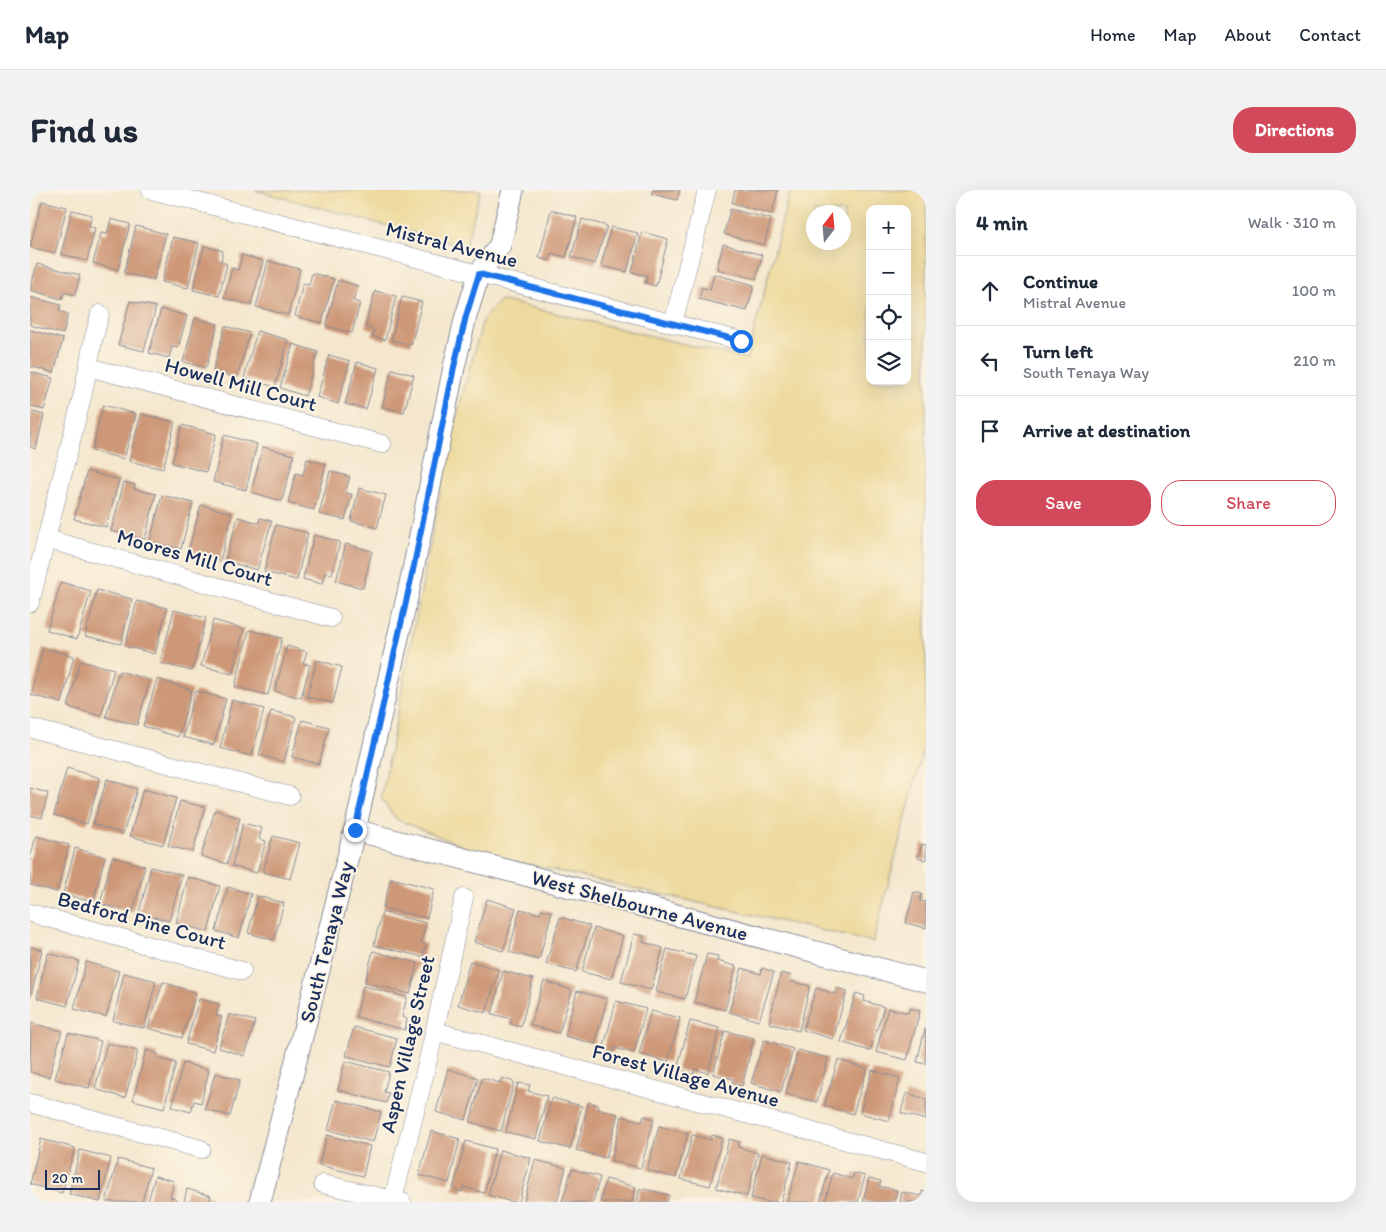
<!DOCTYPE html>
<meta charset="utf-8">
<style>
:root{--surface:#fff;--page:#f2f2f3;--text:#1f2937;--muted:#747a83;--line:#e0e1e3;--accent:#d1495b}
body{margin:0;font-family:Itim,sans-serif;background:var(--page);color:var(--text)}
.controls{position:absolute;right:15px;top:15px;display:grid;overflow:hidden;border-radius:10px;box-shadow:0 5px 20px #0002}
.controls button{width:45px;height:45px;display:grid;place-items:center;padding:0;border:0;border-bottom:1px solid var(--line);background:var(--surface);color:var(--text);font:25px sans-serif}
.compass{position:absolute;left:776px;top:15px;width:45px;height:45px;border-radius:50%;background:var(--surface);box-shadow:0 5px 20px #0002;rotate:16deg}
.scale{position:absolute;left:15px;bottom:12px;width:55px;box-sizing:border-box;padding-left:5px;border:2px solid #1b2f5e;border-top:0;font-size:14px;line-height:18px;white-space:nowrap;color:#1b2f5e;-webkit-text-stroke:4px #fcf5e5;paint-order:stroke}
.stop{position:absolute;width:15px;height:15px;margin:-11px;border:4px solid #1a73e8;border-radius:50%;background:#fff}
.stop.end{background:#1a73e8;border-color:#fff;box-shadow:0 1px 5px #0008}
.list{margin:0;padding:0;list-style:none}
h2{display:flex;justify-content:space-between;align-items:center;height:65px;margin:0;padding:0 20px;font-size:21px}
h2 small{font-size:16px;font-weight:400;color:var(--muted)}
.list li{display:grid;grid-template-columns:32px 1fr auto;gap:15px;align-items:center;box-sizing:border-box;height:70px;padding:0 20px;border-top:1px solid var(--line)}
.list b{display:block;font-size:19px;white-space:nowrap}
.list p{margin:0;font-size:16px;white-space:nowrap;color:var(--muted)}
.list em{font-size:16px;font-style:normal;color:var(--muted)}
.actions{display:flex;gap:10px;padding:15px 20px}
.actions a{flex:1;padding:11px 0;border:1px solid var(--accent);border-radius:20px;text-align:center;font-size:18px;color:var(--accent)}
.actions .main{background:var(--accent);color:#fff}
.icon{flex:none;width:28px;height:28px;fill:none;stroke:currentColor;stroke-width:2;stroke-linecap:round;stroke-linejoin:round}
.map{position:relative;flex:none;width:896px;height:1012px;overflow:hidden;border-radius:20px}
header{display:flex;align-items:center;gap:30px;box-sizing:border-box;height:70px;padding:0 25px;background:var(--surface);border-bottom:1px solid var(--line)}
header strong{font-size:24px}
nav{display:flex;gap:28px;margin-inline-start:auto;font-size:18px}
.intro{display:flex;align-items:center;justify-content:space-between;box-sizing:border-box;height:120px;padding:0 30px}
h1{margin:0;font-size:35px}
.button{padding:12px 22px;border-radius:20px;background:var(--accent);color:#fff;font-size:18px;font-weight:700}
main{display:flex;gap:30px;padding:0 30px}
aside{flex:1;background:var(--surface);border-radius:20px;box-shadow:0 5px 20px #0002}
.map>svg:first-child{display:block}
</style>
<header>
<strong>Map</strong>
<nav><a>Home</a><a>Map</a><a>About</a><a>Contact</a></nav>
</header>
<div class="intro"><h1>Find us</h1><a class="button">Directions</a></div>
<main>
<div class="map">
<svg width="896" height="1012" viewBox="0 0 896 1012">
<rect width="100%" height="100%" fill="#fcf5e5"/>
<filter id="ink" filterUnits="userSpaceOnUse"><feTurbulence type="fractalNoise" baseFrequency=".02" numOctaves="2"/><feDisplacementMap in="SourceGraphic" scale="10" xChannelSelector="R" yChannelSelector="G"/><feConvolveMatrix kernelMatrix="1 2 1 2 8 2 1 2 1" color-interpolation-filters="sRGB"/></filter>
<filter id="wash" filterUnits="userSpaceOnUse"><feTurbulence type="fractalNoise" baseFrequency=".0096" numOctaves="4" result="noise"/><feDisplacementMap in="SourceGraphic" scale="20" xChannelSelector="R" yChannelSelector="G"/><feGaussianBlur stdDeviation="1.12" result="paint"/><feColorMatrix in="noise" values="0 0 0 0 0 0 0 0 0 0 0 0 0 0 0 0 0 1.4 0 .05"/><feComposite in="paint" operator="in"/></filter>
<g filter="url(#wash)">
<rect width="100%" height="100%" fill="#f4e7cd"/>
<path fill="#eeda9e" stroke="#84847e" fill-rule="evenodd" d="M225,0H451L435,57Z
M760,0H896V550L843,752L452,664L366,629L351,609L420,252L453,129L470,110L717,169ZM840,19H877V191H840ZM784,22H814V52H784Z"/>
<g id="blocks">
<path fill="#cd9878" d="M623,0H650L647,10L622,4Z
M705,0H748L742,24L702,13Z
M12,11L37,17L25,63L0,57Z
M700,19L741,29L734,55L694,44Z
M42,20L62,25L59,36L65,38L57,71L31,64Z
M521,20L547,27L536,67L521,63L519,71L509,68Z
M81,29L100,34L88,80L63,73L71,43L77,44Z
M552,29L577,36L565,74L541,67Z
M106,36L136,44L124,90L94,83Z
M581,37L608,43L597,82L571,76Z
M612,42L638,49L626,96L615,93L617,86L602,82Z
M143,47L169,53L158,98L132,92Z
M693,54L732,65L726,89L687,79Z
M174,56L193,61L191,72L197,74L189,106L163,100Z
M212,65L233,71L221,115L194,108L202,78L208,80Z
M238,71L270,79L258,125L226,117Z
M7,74L50,85L45,105L34,102L32,109L0,100Z
M282,83L304,89L292,133L265,126L273,93L279,95Z
M684,84L724,95L717,121L669,109L672,97L680,100Z
M308,90L328,96L323,111L330,113L322,143L296,136Z
M345,101L366,106L355,150L342,146L344,140L335,137Z
M0,107L31,115L29,121L38,124L33,144L0,135Z
M372,107L392,112L381,155L361,150Z
M100,111L126,117L114,161L88,155Z
M131,119L157,126L148,158L142,157L139,168L119,163Z
M165,128L188,134L176,178L153,172Z
M195,136L220,143L207,188L183,181Z
M0,140L33,149L24,183L0,176Z
M227,141L258,150L245,197L214,188Z
M263,154L288,162L275,206L250,198Z
M299,165L320,171L308,214L287,207Z
M327,172L348,178L336,219L315,214Z
M362,179L384,185L374,222L352,217Z
M0,182L23,188L14,220L0,216Z
M73,215L106,224L94,269L62,261Z
M0,221L14,225L6,259L0,257Z
M111,224L145,232L133,279L99,271Z
M152,235L186,244L176,282L142,273Z
M194,245L227,254L216,300L183,292Z
M233,257L264,265L252,311L221,302Z
M277,269L296,274L284,320L258,313L266,283L273,285Z
M57,281L89,290L76,337L44,329Z
M300,281L320,287L315,303L322,304L315,330L289,324Z
M94,292L105,295L104,299L126,304L115,349L81,341Z
M329,298L356,305L347,338L321,331Z
M132,305L163,313L151,359L120,351Z
M171,315L202,323L190,371L158,362Z
M208,327L229,333L230,328L242,331L227,380L195,371Z
M246,335L278,343L267,390L234,382Z
M284,345L310,352L302,384L295,383L292,394L273,389Z
M316,354L342,361L333,398L306,391Z
M31,392L61,401L47,449L17,440Z
M67,400L102,409L91,454L55,446Z
M107,411L137,418L125,464L95,456Z
M144,420L176,428L162,481L130,473Z
M183,430L214,439L202,484L171,476Z
M219,440L252,448L238,505L205,497Z
M257,456L277,462L273,473L280,475L271,508L245,501Z
M13,458L44,466L32,513L1,505Z
M287,470L312,477L303,513L277,507Z
M50,471L84,479L71,526L38,517Z
M89,481L120,490L107,535L76,527Z
M127,489L162,500L148,547L113,536Z
M165,501L196,509L184,555L153,547Z
M202,510L234,519L222,566L190,558Z
M241,521L266,527L254,572L229,565Z
M272,530L299,537L289,574L262,567Z
M37,578L70,588L57,634L24,625Z
M77,589L107,599L93,644L63,634Z
M0,598L18,603L12,628L0,625Z
M113,599L146,608L133,655L100,646Z
M150,611L175,617L163,662L138,656Z
M185,620L210,628L197,674L171,666Z
M213,633L232,638L229,649L236,651L227,683L202,676Z
M6,646L39,655L27,702L0,695V669Z
M243,646L270,653L260,689L233,682Z
M892,654L896,655V670L888,668Z
M45,658L75,667L63,712L33,704Z
M82,667L115,676L103,722L70,714Z
M121,677L152,685L139,731L109,723Z
M158,687L190,696L178,742L146,733Z
M361,688L404,699L397,728L353,718Z
M198,697L221,704L209,748L186,741Z
M884,702L892,704L890,711L896,712V738L876,733Z
M228,706L254,713L244,750L218,743Z
M457,709L486,718L473,761L444,752Z
M490,719L510,724L511,719L522,722L509,770L479,762Z
M352,722L396,733L391,753L396,754L393,767L344,755Z
M530,727L560,736L546,782L516,774Z
M564,738L593,746L581,789L552,782Z
M604,744L614,746L613,752L633,758L621,800L591,792Z
M0,757L12,760L1,806H0Z
M637,759L666,766L655,809L626,802Z
M343,761L388,773L380,804L335,792Z
M18,763L49,771L37,816L7,808Z
M677,764L688,766L687,771L706,776L695,820L664,812Z
M440,771L469,780L456,823L428,815Z
M56,772L89,781L76,827L44,819Z
M712,778L731,784L732,778L744,782L729,831L699,822Z
M473,781L503,789L491,837L480,834L482,829L462,824Z
M94,783L126,791L114,838L83,831Z
M751,783L762,786L760,791L780,796L769,841L739,833Z
M514,791L542,800L529,843L500,835Z
M133,792L166,803L152,848L118,838Z
M333,796L377,807L372,827L377,829L375,840L326,827Z
M786,798L805,804L806,798L817,801L803,849L773,840Z
M547,801L577,809L565,854L535,846Z
M826,803L835,806L834,811L854,817L840,861L811,852Z
M169,809L189,814L186,825L192,827L183,861L156,854Z
M586,811L616,819L604,863L585,858L583,863L573,860Z
M858,818L878,823L880,818L890,821L877,870L846,862Z
M621,821L650,828L638,872L609,864Z
M199,824L225,831L215,866L189,858Z
M660,831L690,838L678,883L665,879L664,884L647,879Z
M1,833L32,841L19,887L0,882Z
M324,837L367,848L360,877L316,866Z
M895,839H896V874L887,872Z
M695,841L724,848L712,896L702,894L703,889L683,884Z
M38,843L71,851L59,898L25,889Z
M734,850L763,859L751,902L721,893Z
M77,853L108,861L95,908L65,899Z
M116,860L128,864L127,868L146,873L134,918L103,910Z
M768,860L798,868L787,912L756,904Z
M808,870L837,879L823,924L794,916Z
M315,871L359,882L354,902L359,903L356,913L308,900Z
M153,873L179,880L171,913L164,911L161,922L142,917Z
M418,879L448,888L436,930L406,922Z
M842,880L870,888L859,931L830,923Z
M185,883L210,890L200,926L175,919Z
M452,888L470,893L472,888L484,892L471,941L440,932Z
M488,893L500,895L498,901L517,906L506,949L476,942Z
M876,903L896,909V930L871,923Z
M522,908L552,916L540,959L510,951Z
M306,910L351,922L343,952L298,940Z
M559,912L569,915L568,919L588,924L576,968L546,960Z
M592,926L612,932L614,926L624,929L611,978L581,971Z
M629,936L658,944L646,988L617,980Z
M401,941L430,949L419,993L389,985Z
M297,945L340,956L333,986L289,975Z
M662,945L681,950L682,945L692,948L680,996L651,989Z
M11,949L45,958L32,1003L0,994Z
M699,949L710,952L708,957L728,963L717,1006L686,998Z
M436,951L465,959L454,1003L434,997L432,1002L423,999Z
M50,960L81,968L70,1012L39,1004Z
M470,960L501,968L489,1012H482L458,1005Z
M732,964L762,972L751,1012H737L721,1008Z
M88,969L121,978L112,1012H76Z
M505,970L536,978L527,1012H494Z
M769,971L799,980L790,1012H757Z
M542,979L570,987L563,1012H532Z
M803,983L822,989L824,983L835,986L828,1012H795Z
M125,986L144,991L140,1007L146,1009L145,1012H118Z
M839,988L851,991L849,996L867,1000L864,1012H833Z
M576,989L606,997L602,1012H570Z
M610,998L639,1005L637,1012H607Z
M157,999L181,1006L179,1012H154Z
M892,1001L896,1002V1012H870L872,1002L891,1006Z"/>
</g>
</g>
<g filter="url(#ink)">
<use href="#blocks" fill-opacity="0" stroke="#888b96" stroke-width="1"/>
<g fill="none" stroke-linecap="round" stroke-linejoin="round">
<defs>
<path id="minor" d="M121,0L711,151
M643,134L677,0
M58,177L352,254
M16,349L301,428
M0,413L53,203L63,151L70,124
M0,538L260,606
M0,723L212,781
M404,841L896,972
M0,913L171,959
M293,994L372,1012
M363,1010L398,870L434,708"/>
<path id="tertiary" d="M325,640L896,791
M230,1012L327,631L382,385L424,177L436,126L449,84L470,55L483,0"/>
</defs>
<use href="#minor" stroke="#888b96" stroke-width="19"/>
<use href="#tertiary" stroke="#888b96" stroke-width="23"/>
<use href="#minor" stroke="#fff" stroke-width="18"/>
<use href="#tertiary" stroke="#fff" stroke-width="21"/>
</g>
</g>
<g fill="none" stroke-linecap="round" stroke-linejoin="round" filter="url(#ink)">
<path stroke="#1a73e8" stroke-width="6" d="M325,640L382,385L424,177L436,126L449,84L711,151"/>
</g>
<g text-anchor="middle" dominant-baseline="central" stroke-width="4" stroke-linejoin="round" paint-order="stroke">
<g font-size="21" fill="#1b2f5e" stroke="#fcf5e5">
<text transform="translate(422 54) rotate(14)">Mistral Avenue</text>
<text transform="translate(211 194) rotate(15)">Howell Mill Court</text>
<text transform="translate(165 367) rotate(16)">Moores Mill Court</text>
<text transform="translate(610 715) rotate(15)">West Shelbourne Avenue</text>
<text transform="translate(112 730) rotate(15)">Bedford Pine Court</text>
<text transform="translate(296 752) rotate(-76)">South Tenaya Way</text>
<text transform="translate(377 854) rotate(-77)">Aspen Village Street</text>
<text transform="translate(656 885) rotate(15)">Forest Village Avenue</text>
</g>
</g>
</svg>
<div class="controls">
<button>+</button>
<button>−</button>
<button><svg class="icon" aria-label="locate" viewBox="0 0 24 24"><circle cx="12" cy="12" r="6"/><path d="M12 2v4M12 18v4M2 12h4M18 12h4"/></svg></button>
<button><svg class="icon" aria-label="layers" viewBox="0 0 24 24"><path d="M12 4l9 5-9 5-9-5zM3 14l9 5 9-5"/></svg></button>
</div>
<svg class="compass" viewBox="-18 -18 36 36"><path d="M0-13l5 13h-10z" fill="#e53935"/><path d="M0 13l5-13h-10z" fill="#747a83"/></svg>
<div class="scale">20 m</div>
<div class="stop" style="left:711px;top:151px"></div>
<div class="stop end" style="left:325px;top:640px"></div>
</div>
<aside>
<h2>4 min<small>Walk · 310 m</small></h2>
<ul class="list">
<li><svg class="icon" aria-label="ahead" viewBox="0 0 24 24"><path d="M12 20V5M6 11l6-6 6 6"/></svg><div><b>Continue</b><p>Mistral Avenue</p></div><em>100 m</em></li>
<li><svg class="icon" aria-label="left" viewBox="0 0 24 24"><path d="M17 20v-9H6M10 6l-5 5 5 5"/></svg><div><b>Turn left</b><p>South Tenaya Way</p></div><em>210 m</em></li>
<li><svg class="icon" aria-label="arrive" viewBox="0 0 24 24"><path d="M6 21V4h12l-3 4 3 4H6"/></svg><div><b>Arrive at destination</b></div></li>
</ul>
<div class="actions"><a class="main">Save</a><a>Share</a></div>
</aside>
</main>
